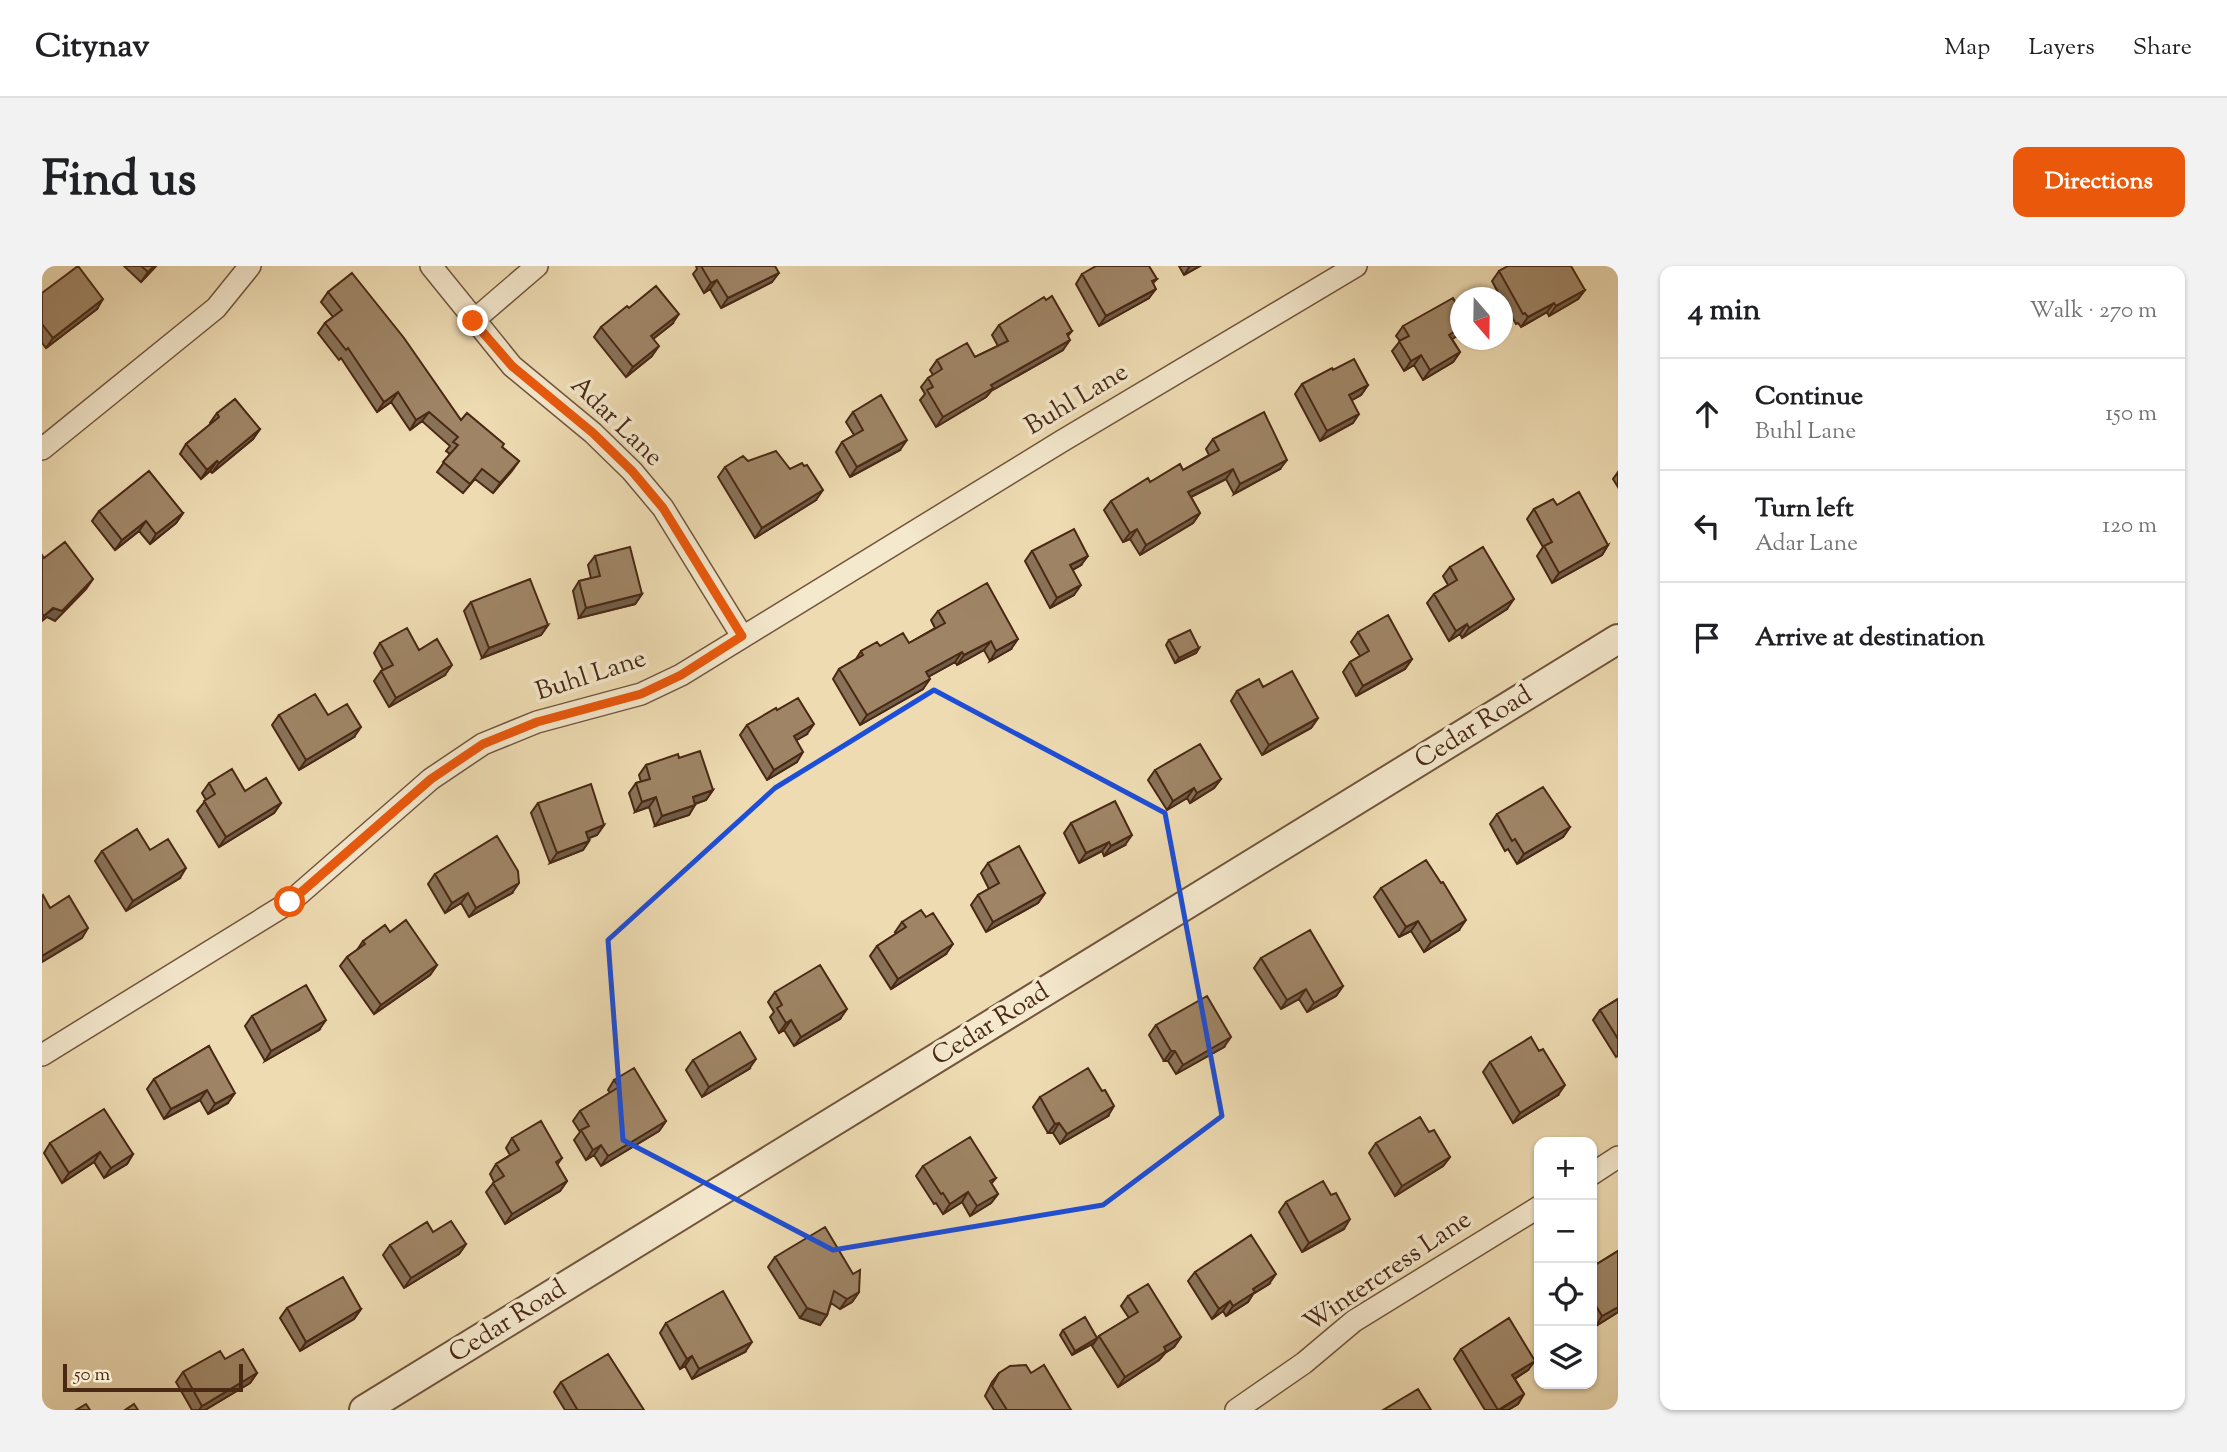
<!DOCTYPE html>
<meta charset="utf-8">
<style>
:root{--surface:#fff;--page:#f2f2f2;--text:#202124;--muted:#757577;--line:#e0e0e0;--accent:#ea580c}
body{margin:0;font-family:"Sorts Mill Goudy",serif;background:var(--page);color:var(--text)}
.controls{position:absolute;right:21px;bottom:21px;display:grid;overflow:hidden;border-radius:14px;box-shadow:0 2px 5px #0004}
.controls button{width:63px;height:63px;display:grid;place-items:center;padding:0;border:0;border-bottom:2px solid var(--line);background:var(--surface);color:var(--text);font:35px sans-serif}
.compass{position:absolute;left:1408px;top:21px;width:63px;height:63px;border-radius:50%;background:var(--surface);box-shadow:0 2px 5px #0004;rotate:160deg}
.scale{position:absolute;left:21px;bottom:18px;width:180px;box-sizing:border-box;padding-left:7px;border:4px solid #492814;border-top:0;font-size:19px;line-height:24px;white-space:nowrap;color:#492814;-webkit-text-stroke:5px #f4e8cd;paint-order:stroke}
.stop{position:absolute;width:21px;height:21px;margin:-16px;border:5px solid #ea580c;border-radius:50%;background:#fff}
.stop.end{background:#ea580c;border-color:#fff;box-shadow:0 2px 7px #0008}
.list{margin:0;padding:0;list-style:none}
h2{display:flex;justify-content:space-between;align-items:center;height:91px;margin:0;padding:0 28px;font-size:30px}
h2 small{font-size:23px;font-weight:400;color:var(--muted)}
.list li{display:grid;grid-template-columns:46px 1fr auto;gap:21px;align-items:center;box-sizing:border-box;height:112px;padding:0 28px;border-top:2px solid var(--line)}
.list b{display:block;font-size:26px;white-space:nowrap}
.list p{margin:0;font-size:23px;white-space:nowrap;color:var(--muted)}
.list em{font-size:23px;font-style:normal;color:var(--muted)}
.icon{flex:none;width:38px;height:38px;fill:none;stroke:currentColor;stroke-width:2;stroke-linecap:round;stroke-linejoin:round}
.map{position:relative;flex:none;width:1576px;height:1144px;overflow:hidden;border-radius:14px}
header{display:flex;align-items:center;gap:42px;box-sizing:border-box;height:98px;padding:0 35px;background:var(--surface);border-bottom:2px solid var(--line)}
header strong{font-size:33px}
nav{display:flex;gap:38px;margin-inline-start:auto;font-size:24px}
.intro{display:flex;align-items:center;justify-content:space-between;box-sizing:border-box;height:168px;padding:0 42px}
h1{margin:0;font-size:49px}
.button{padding:18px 32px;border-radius:14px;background:var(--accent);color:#fff;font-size:24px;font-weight:700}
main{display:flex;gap:42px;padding:0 42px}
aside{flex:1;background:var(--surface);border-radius:14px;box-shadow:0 2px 5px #0004}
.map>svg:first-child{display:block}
</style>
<header>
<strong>Citynav</strong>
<nav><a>Map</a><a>Layers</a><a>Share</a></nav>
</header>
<div class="intro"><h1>Find us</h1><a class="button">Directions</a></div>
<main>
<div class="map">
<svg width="1576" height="1144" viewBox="0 0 1576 1144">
<rect width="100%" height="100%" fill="#eedbb2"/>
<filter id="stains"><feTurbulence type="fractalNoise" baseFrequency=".00286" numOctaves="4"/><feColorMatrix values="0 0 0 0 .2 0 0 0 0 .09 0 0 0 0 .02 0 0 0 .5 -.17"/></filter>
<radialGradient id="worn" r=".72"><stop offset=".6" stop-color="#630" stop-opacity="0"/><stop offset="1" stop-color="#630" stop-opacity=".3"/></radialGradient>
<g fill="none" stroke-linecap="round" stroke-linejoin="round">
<defs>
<path id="minor" d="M389,0L470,100L551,167L590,205L621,242L700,370
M431,55L495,0
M0,183L174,42L208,0
M0,789L248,636L389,513L441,478L495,456L599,428L639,409L1020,175L1314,0
M1550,908L1576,891
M1194,1144L1262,1097L1312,1055L1497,941"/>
<path id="tertiary" d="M322,1144L1576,373"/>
</defs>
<use href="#minor" stroke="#72553c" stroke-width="24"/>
<use href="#tertiary" stroke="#72553c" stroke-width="32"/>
<use href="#minor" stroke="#f4e8cd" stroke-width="21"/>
<use href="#tertiary" stroke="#f4e8cd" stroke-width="28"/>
</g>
<path fill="#897258" stroke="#492814" stroke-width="2" d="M82,0H114L99,16Z
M654,0H733L730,16L679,42L668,23L662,27L651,8L655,3Z
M1137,0H1158L1142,9Z
M1457,5L1543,24L1536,33L1507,50L1505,46L1479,61L1476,57L1474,58L1460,34V32H1459L1450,15Z
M1040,8L1115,13L1111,17L1107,32L1057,60L1034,18Z
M286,26L419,154L460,181L477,195L451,227L433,213L421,227L395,206L408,188L404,185L408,180L380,155L368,164L349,136L335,146L299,92L297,94L276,67L283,57L291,51L279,36Z
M0,27L55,43L4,82L0,77Z
M1418,44V68L1410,73L1418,86L1411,96L1381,114L1372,99L1362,105L1350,85L1358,75L1354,70L1361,60Z
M630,58L611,73L610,90L584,111L552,71L559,61Z
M957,59L1030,65L1026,70L1021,84L949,125L944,131L894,161L878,134L883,128L879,121L886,112L891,109L888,104L895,94L933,91L956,80L950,69Z
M1291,104L1326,119L1319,129L1310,134L1311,157L1278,175L1253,128L1260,118Z
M811,146L858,184L808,211L794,186L800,176L812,169L804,156Z
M175,147L218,163L211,173L170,207L168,205L159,213L138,188L144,178L169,158L168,157Z
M1171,173L1238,203L1192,228L1184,213L1149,231L1158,247L1151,257L1098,289L1088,273L1081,276L1062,244L1069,235L1108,216L1141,204L1167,189L1164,183Z
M706,195L774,234L713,272L676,211L683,201Z
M1576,206V221L1571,213Z
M1515,239L1566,279L1560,289L1510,317L1495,290L1501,281L1485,253L1492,243Z
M57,245L141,247L134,257L108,278L97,265L73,284L50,255Z
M990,285L1039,299L1031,304L1032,329L1008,342L983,295Z
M553,290L600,328L593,338L537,352L531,325L537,315L549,312L546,299Z
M1408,301L1465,343L1420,372L1418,368L1407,375L1385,337L1392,328L1406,319L1401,310Z
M429,336L506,359L499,369L440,392L422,345Z
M896,345L969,383L948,395L942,384L915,399L913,396L886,411L881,423L818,459L791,413L797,403L814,393L819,385L838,380L867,377L893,362L889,354Z
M1316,366L1370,393L1363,403L1314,430L1301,406L1308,396L1318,390L1309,376Z
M1127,374L1157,382L1154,387L1133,397L1124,379Z
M338,377L377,384L403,409L347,441L332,415L339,405L341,404L332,387Z
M1221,421L1276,452L1269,462L1220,489L1189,435L1195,425Z
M735,444L765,468L754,474L755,496L725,514L698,469L705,459Z
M237,449L312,471L257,504L230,459Z
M637,492L671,524L664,534L653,538L647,549L613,560L607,541L593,546L587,527L594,517L599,516L597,509L604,499Z
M1113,504L1179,513L1172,522L1148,537L1145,532L1125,544L1106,514Z
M167,517L203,525L239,537L232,547L177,581L155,545L164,534L160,527Z
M496,537L562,559L555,569L547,572V575L541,584L508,597L489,547Z
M1455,548L1528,561L1521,571L1475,598L1466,583L1463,585L1448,558Z
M1029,557L1083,579L1062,590L1060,585L1037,597L1022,567Z
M108,584L138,612L84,645L53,595L60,585Z
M946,597L1003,627L996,637L944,666L929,639L936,629L947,623L939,607Z
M393,608L470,627L427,651L419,637L403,647L386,618Z
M1339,622L1417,664L1382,686L1369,665L1357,671L1332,631Z
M860,656L904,688L849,723L828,690L835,680L855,667L853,666Z
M321,675L395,699L388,709L332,748L298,700L305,691L315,684Z
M1219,692L1301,720L1294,730L1265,746L1257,733L1239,743L1212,702Z
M733,726L798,753L752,780L742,764L737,767L728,751L732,746L726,736Z
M1576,733V790L1574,791L1551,754L1558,744Z
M210,750L277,764L223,795L203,760Z
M1114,759L1182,781L1134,808L1126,795H1122L1107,769Z
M167,780L186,837L166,848L158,834L122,853L105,823L112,813Z
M651,794L707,803L660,831L644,804Z
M1448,796L1516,829L1471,857L1441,806Z
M572,814L624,855L617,865L559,900L552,889L544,894L532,874L538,866L531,855L538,845L568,827L566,824Z
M998,831L1066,850L1018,878L1011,867H1006L991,841Z
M1387,866L1408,891L1401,900L1353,930L1327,887L1334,877Z
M470,872L520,892L515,899L525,915L518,925L463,958L444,926L452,916L448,908L454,898L468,889L464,882Z
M8,877L91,888L85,898L62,912L52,896L20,917L2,887Z
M881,900L954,912L949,918L956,928L949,937L928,950L920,936L901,948L894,937L892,938L874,910Z
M1289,929L1302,963L1260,986L1237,946L1244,936Z
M391,966L424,978L417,988L362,1022L341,989L348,979Z
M1576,985V1046L1554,1060L1550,1054V1001Z
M733,991L817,1026L810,1036L798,1043L789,1037L785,1049L778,1059L758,1052L726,1001Z
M1153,1006L1227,1018L1211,1028L1206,1036L1184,1050L1181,1045L1170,1053L1146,1015Z
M1086,1030L1139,1071L1132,1081L1123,1087L1117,1094L1076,1121L1050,1080L1057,1070L1087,1052L1079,1040Z
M245,1042L319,1043L312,1053L258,1085L238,1052Z
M624,1057L703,1086L650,1113L643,1100L638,1103L618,1067Z
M1021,1064L1055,1072L1052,1077L1030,1089L1018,1069Z
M1419,1083L1486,1104L1473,1113L1482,1128L1476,1138L1466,1144H1443L1412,1093Z
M183,1093L215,1107L208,1117L163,1144H150L134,1116L141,1106Z
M957,1107H989L1029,1144H952L943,1130L950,1116Z
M519,1116L602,1144H523L512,1126Z"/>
<path fill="#6f5d47" stroke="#492814" stroke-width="2" d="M112,0H114L99,16L106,6Z
M1148,0H1158L1142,9Z
M737,7L730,16L679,42L686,32Z
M675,14L668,23L662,27L669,17Z
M1114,23L1107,32L1057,60L1064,50Z
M1543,24L1536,33L1507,50L1514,40Z
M61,33L55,43L4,82L11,72Z
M1512,37L1505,46L1479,61L1486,51Z
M637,48L630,58L602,80L609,70Z
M1418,62V68L1401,79L1407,69Z
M1028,74L1021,84L949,125L944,131L894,161L901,151L949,119Z
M617,80L610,90L584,111L591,101Z
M1418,86L1411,96L1381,114L1388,104Z
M1379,89L1372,99L1362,105L1369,95Z
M1326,119L1319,129L1301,139L1307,129Z
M356,126L349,136L335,146L342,136Z
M387,146L380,155L368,164L374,154Z
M1317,148L1311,157L1278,175L1285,165Z
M218,163L211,173L170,207L177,197Z
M865,174L858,184L808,211L815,201Z
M1245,194L1238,203L1192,228L1198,218Z
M175,195L168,205L159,213L165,204Z
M477,195L470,205L451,227L458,217Z
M1191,203L1184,213L1139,236L1146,226Z
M781,224L774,234L713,272L720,262Z
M141,247L134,257L108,278L114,268Z
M1158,247L1151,257L1098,289L1104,279Z
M104,255L97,265L73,284L80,274Z
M1095,263L1088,273L1081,276L1088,267Z
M1566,279L1560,289L1510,317L1517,307Z
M1046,290L1039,299L1021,309L1028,299Z
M51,313L44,323L13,355L5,351L0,355V352L2,350Z
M1039,319L1032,329L1008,342L1015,332Z
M600,328L593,338L537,352L544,342Z
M1472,333L1465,343L1420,372L1427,362Z
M1425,358L1418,368L1407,375L1414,365Z
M506,359L499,369L440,392L447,382Z
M976,373L969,383L948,395L954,385Z
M949,375L942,384L915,399L922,389Z
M1157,382L1154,387L1133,397L1137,392Z
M920,386L913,396L877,416L884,406Z
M1370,393L1363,403L1314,430L1321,420Z
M410,399L403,409L347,441L354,432Z
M888,413L881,423L818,459L825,449Z
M1276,452L1269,462L1220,489L1227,479Z
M772,458L765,468L745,480L752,470Z
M319,461L312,471L257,504L264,494Z
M761,486L755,496L725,514L732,504Z
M1179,513L1172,522L1148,537L1155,527Z
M1152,522L1145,532L1125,544L1131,535Z
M671,524L664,534L644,541L651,531Z
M614,531L607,541L593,546L600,536Z
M239,537L232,547L177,581L184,571Z
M653,539L647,549L613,560L620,550Z
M562,559L555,569L537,576L544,566Z
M1528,561L1521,571L1475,598L1482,588Z
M1090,569L1083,579L1062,590L1069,580Z
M547,575L541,584L508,597L515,587Z
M1067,576L1060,585L1037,597L1044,587Z
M144,602L138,612L84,645L91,635Z
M477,617L470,627L427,651L434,642Z
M426,627L419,637L403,647L410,637Z
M1003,627L996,637L944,666L951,656Z
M1424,654L1417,664L1382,686L1389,676Z
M1376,655L1369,665L1357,671L1364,661Z
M46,662L40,672L0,696V690Z
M911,678L904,688L849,723L856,713Z
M395,699L388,709L332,748L339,739Z
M1301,720L1294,730L1265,746L1272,737Z
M1264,723L1257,733L1239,743L1245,734Z
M805,743L798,753L752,780L759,771Z
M284,754L277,764L223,795L229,785Z
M749,754L742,764L737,767L744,757Z
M1189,771L1182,781L1134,808L1141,799Z
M1129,785H1133L1126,795H1122Z
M714,793L707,803L660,831L667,821Z
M1523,819L1516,829L1471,857L1478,847Z
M165,824L158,834L122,853L129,843Z
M193,827L186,837L166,848L173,838Z
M1072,840L1066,850L1018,878L1025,868Z
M624,855L617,865L559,900L566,890Z
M1017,857L1011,867H1006L1013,858Z
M559,879L552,889L544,894L551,884Z
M58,886L52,896L20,917L27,907Z
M91,888L85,898L62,912L69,902Z
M1408,891L1401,900L1353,930L1360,920Z
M525,915L518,925L463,958L470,948Z
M926,926L920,936L901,948L908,938Z
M956,928L949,937L928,950L935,940Z
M1308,953L1302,963L1260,986L1267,977Z
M424,978L417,988L362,1022L369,1012Z
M1234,1008L1227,1018L1211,1028L1206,1036L1184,1050L1191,1040L1211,1023Z
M817,1026L810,1036L798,1043L805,1033Z
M1188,1035L1181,1045L1170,1053L1177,1043Z
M1576,1041V1046L1554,1060L1560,1050Z
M765,1042L785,1049L778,1059L758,1052Z
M319,1043L312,1053L258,1085L264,1076Z
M1139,1071L1132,1081L1123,1087L1117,1094L1076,1121L1083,1111L1122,1081Z
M1055,1072L1052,1077L1030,1089L1033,1085Z
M710,1076L703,1086L650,1113L657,1103Z
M650,1090L643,1100L638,1103L645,1093Z
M1493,1095L1486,1104L1463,1119L1470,1109Z
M215,1107L208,1117L163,1144H157L160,1140Z
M1482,1128L1476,1138L1466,1144H1458Z"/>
<path fill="#9f8566" stroke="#492814" stroke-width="2" d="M36,0L61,33L11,72L0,58V27Z
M99,0H112L106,6Z
M659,0H733L737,7L686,32L675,14L669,17Z
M1054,0H1107L1115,13L1110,15L1114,23L1064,50L1040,8Z
M1466,0H1529L1543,24L1514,40L1512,37L1486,51L1483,47L1481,48L1457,5Z
M310,7L362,72L419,154L425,147L462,178L460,181L477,195L458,217L440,203L428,218L401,196L416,179L411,176L416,171L387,146L374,154L356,126L342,136L306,82L304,84L283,57L300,44L286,26Z
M614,20L637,48L609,70L617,80L591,101L559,61L585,40L587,42Z
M1010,30L1030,65L1025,68L1028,74L949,119L951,122L901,151L885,124L891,121L886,112L900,103L895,94L925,77L933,91L966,75L957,59L1002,31L1004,34Z
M1411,32L1418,44V62L1407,69L1418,86L1388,104L1379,89L1369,95L1357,75L1367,70L1361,60Z
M1312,93L1326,119L1307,129L1317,148L1285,165L1260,118L1290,102L1291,104Z
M839,129L865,174L815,201L800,176L821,164L811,146Z
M193,133L218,163L177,197L175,195L165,204L144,178L177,151L175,147Z
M1222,146L1245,194L1198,218L1191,203L1146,226L1158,247L1104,279L1095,263L1088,267L1069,235L1106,212L1108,216L1138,198L1141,204L1177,184L1171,173Z
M734,185L748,203L760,197L762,200L765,199L781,224L720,262L683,201L701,190L706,195Z
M107,205L141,247L114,268L104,255L80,274L57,245Z
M1537,226L1566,279L1517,307L1502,280L1510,276L1492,243L1511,233L1515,239Z
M1032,263L1046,290L1028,299L1039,319L1015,332L990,285Z
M23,276L51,313L20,345L11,342L2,350L0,348V289L2,292Z
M588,281L600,328L544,342L537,315L558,310L553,290Z
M1441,281L1472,333L1427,362L1425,358L1414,365L1392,328L1415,314L1408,301Z
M488,313L506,359L447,382L429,336Z
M945,317L976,373L954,385L949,375L922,389L920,386L884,406L888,413L825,449L797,403L821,389L819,385L835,376L838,380L861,367L867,377L903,357L896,345Z
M1346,349L1370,393L1321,420L1308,396L1327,385L1316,366Z
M365,362L377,384L395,373L410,399L354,432L339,405L351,399L338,377Z
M1148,364L1157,382L1137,392L1127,374Z
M1250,405L1276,452L1227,479L1195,425L1217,413L1221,421Z
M273,428L286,449L305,438L319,461L264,494L237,449Z
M756,432L772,458L752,470L761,486L732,504L705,459L734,442L735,444Z
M1158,478L1179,513L1155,527L1152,522L1131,535L1113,504Z
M658,485L671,524L651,531L653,539L620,550L614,531L600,536L594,517L608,513L604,499L636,488L637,492Z
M190,503L203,525L224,512L239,537L184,571L162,535L173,528L167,517Z
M549,518L562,559L544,566L547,575L515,587L496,537Z
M1501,521L1528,561L1482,588L1473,573L1470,575L1455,548Z
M1073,535L1090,569L1069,580L1067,576L1044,587L1029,557Z
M95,563L108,584L126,573L144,602L91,635L60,585Z
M455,570L476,605L477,617L434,642L426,627L410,637L393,608Z
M977,580L1003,627L951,656L936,629L957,617L946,597Z
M1384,594L1399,617L1401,616L1424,654L1389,676L1376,655L1364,661L1339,622Z
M1,629L8,642L27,630L46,662L0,690V630Z
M879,644L884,651L891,647L911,678L856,713L835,680L864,661L860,656Z
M364,654L395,699L339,739L305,691L323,678L321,675L343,659L348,666Z
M1268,664L1301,720L1272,737L1264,723L1245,734L1219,692Z
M778,699L805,743L759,771L749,754L744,757L735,742L740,739L733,726Z
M264,719L284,754L229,785L210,750Z
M1165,730L1189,771L1141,799L1133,785H1129L1114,759Z
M1576,733V773L1558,744Z
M698,766L714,793L667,821L651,794Z
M1489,771L1497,785L1501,783L1523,819L1478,847L1448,796Z
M167,780L193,827L173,838L165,824L129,843L112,813Z
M592,802L624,855L566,890L559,879L551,884L539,864L547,860L538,845L577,821L572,814Z
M1046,802L1060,825L1063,824L1072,840L1025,868L1017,857L1013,858L998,831Z
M62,843L91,888L69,902L58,886L27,907L8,877Z
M1378,851L1387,866L1392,864L1408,891L1360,920L1334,877Z
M499,855L520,892L514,896L525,915L470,948L451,917L462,910L454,898L477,884L470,872Z
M928,871L954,912L948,915L956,928L935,940L926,926L908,938L901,927L899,928L881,900Z
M1281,915L1289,929L1294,927L1308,953L1267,977L1244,936Z
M409,955L424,978L369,1012L348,979L385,956L391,966Z
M783,961L811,1008L818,1004L817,1026L805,1033L792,1025L785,1049L765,1042L733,991Z
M1209,969L1234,1008L1211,1023L1213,1026L1191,1040L1188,1035L1177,1043L1153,1006Z
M1576,985V1041L1560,1050L1550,1033V1001Z
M301,1011L319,1043L264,1076L245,1042Z
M1106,1018L1139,1071L1122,1081L1124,1085L1083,1111L1057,1070L1096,1046L1086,1030Z
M681,1025L710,1076L657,1103L650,1090L645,1093L624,1057Z
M1043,1051L1055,1072L1033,1085L1021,1064Z
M1467,1052L1493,1095L1470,1109L1482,1128L1456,1144L1419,1083Z
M201,1083L215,1107L160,1140L141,1106L178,1085L183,1093Z
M566,1088L602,1144H534L535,1143L519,1116Z
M984,1099L989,1107L1002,1099L1029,1144H965L950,1120L957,1107L968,1100Z
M1376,1123L1389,1144H1341Z
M44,1138L48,1144H34Z
M92,1138L96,1144H83Z"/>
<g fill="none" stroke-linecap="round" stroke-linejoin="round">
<path stroke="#ea580c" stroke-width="9" d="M248,636L389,513L441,478L495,456L599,428L639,409L700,370L621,242L590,205L551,167L470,100L431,55"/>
</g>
<path fill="none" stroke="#1d4ed8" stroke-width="5" stroke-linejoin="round" d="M892,424L1123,547L1180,850L1061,939L791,984L581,874L566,674L733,522Z"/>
<g text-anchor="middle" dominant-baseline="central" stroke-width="7" stroke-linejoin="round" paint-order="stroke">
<g font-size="26" fill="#492814" stroke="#f4e8cd">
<text transform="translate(1035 134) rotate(-31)">Buhl Lane</text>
<text transform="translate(574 156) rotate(44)">Adar Lane</text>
<text transform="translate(549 410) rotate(-18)">Buhl Lane</text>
<text transform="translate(1432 462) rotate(-32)">Cedar Road</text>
<text transform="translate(949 759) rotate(-32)">Cedar Road</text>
<text transform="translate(1346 1006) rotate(-34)">Wintercress Lane</text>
<text transform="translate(466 1056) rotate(-32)">Cedar Road</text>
</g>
</g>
<rect width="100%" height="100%" filter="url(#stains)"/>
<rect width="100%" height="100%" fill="url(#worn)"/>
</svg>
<div class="controls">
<button>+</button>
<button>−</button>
<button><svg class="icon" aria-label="locate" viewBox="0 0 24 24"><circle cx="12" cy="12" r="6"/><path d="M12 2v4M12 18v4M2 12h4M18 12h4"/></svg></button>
<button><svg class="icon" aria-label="layers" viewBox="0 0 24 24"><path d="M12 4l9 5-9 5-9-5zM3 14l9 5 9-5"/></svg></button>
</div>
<svg class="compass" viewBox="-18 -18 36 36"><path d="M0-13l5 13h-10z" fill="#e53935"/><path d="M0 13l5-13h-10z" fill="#757577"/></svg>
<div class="scale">50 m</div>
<div class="stop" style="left:248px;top:636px"></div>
<div class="stop end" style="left:431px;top:55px"></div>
</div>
<aside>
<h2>4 min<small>Walk · 270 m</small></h2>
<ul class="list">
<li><svg class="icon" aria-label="ahead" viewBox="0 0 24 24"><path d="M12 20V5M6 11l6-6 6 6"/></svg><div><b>Continue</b><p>Buhl Lane</p></div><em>150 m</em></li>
<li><svg class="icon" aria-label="left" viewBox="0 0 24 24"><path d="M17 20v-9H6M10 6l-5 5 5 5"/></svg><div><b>Turn left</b><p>Adar Lane</p></div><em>120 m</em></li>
<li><svg class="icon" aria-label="arrive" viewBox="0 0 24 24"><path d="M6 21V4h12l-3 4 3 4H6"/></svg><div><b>Arrive at destination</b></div></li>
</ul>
</aside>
</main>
